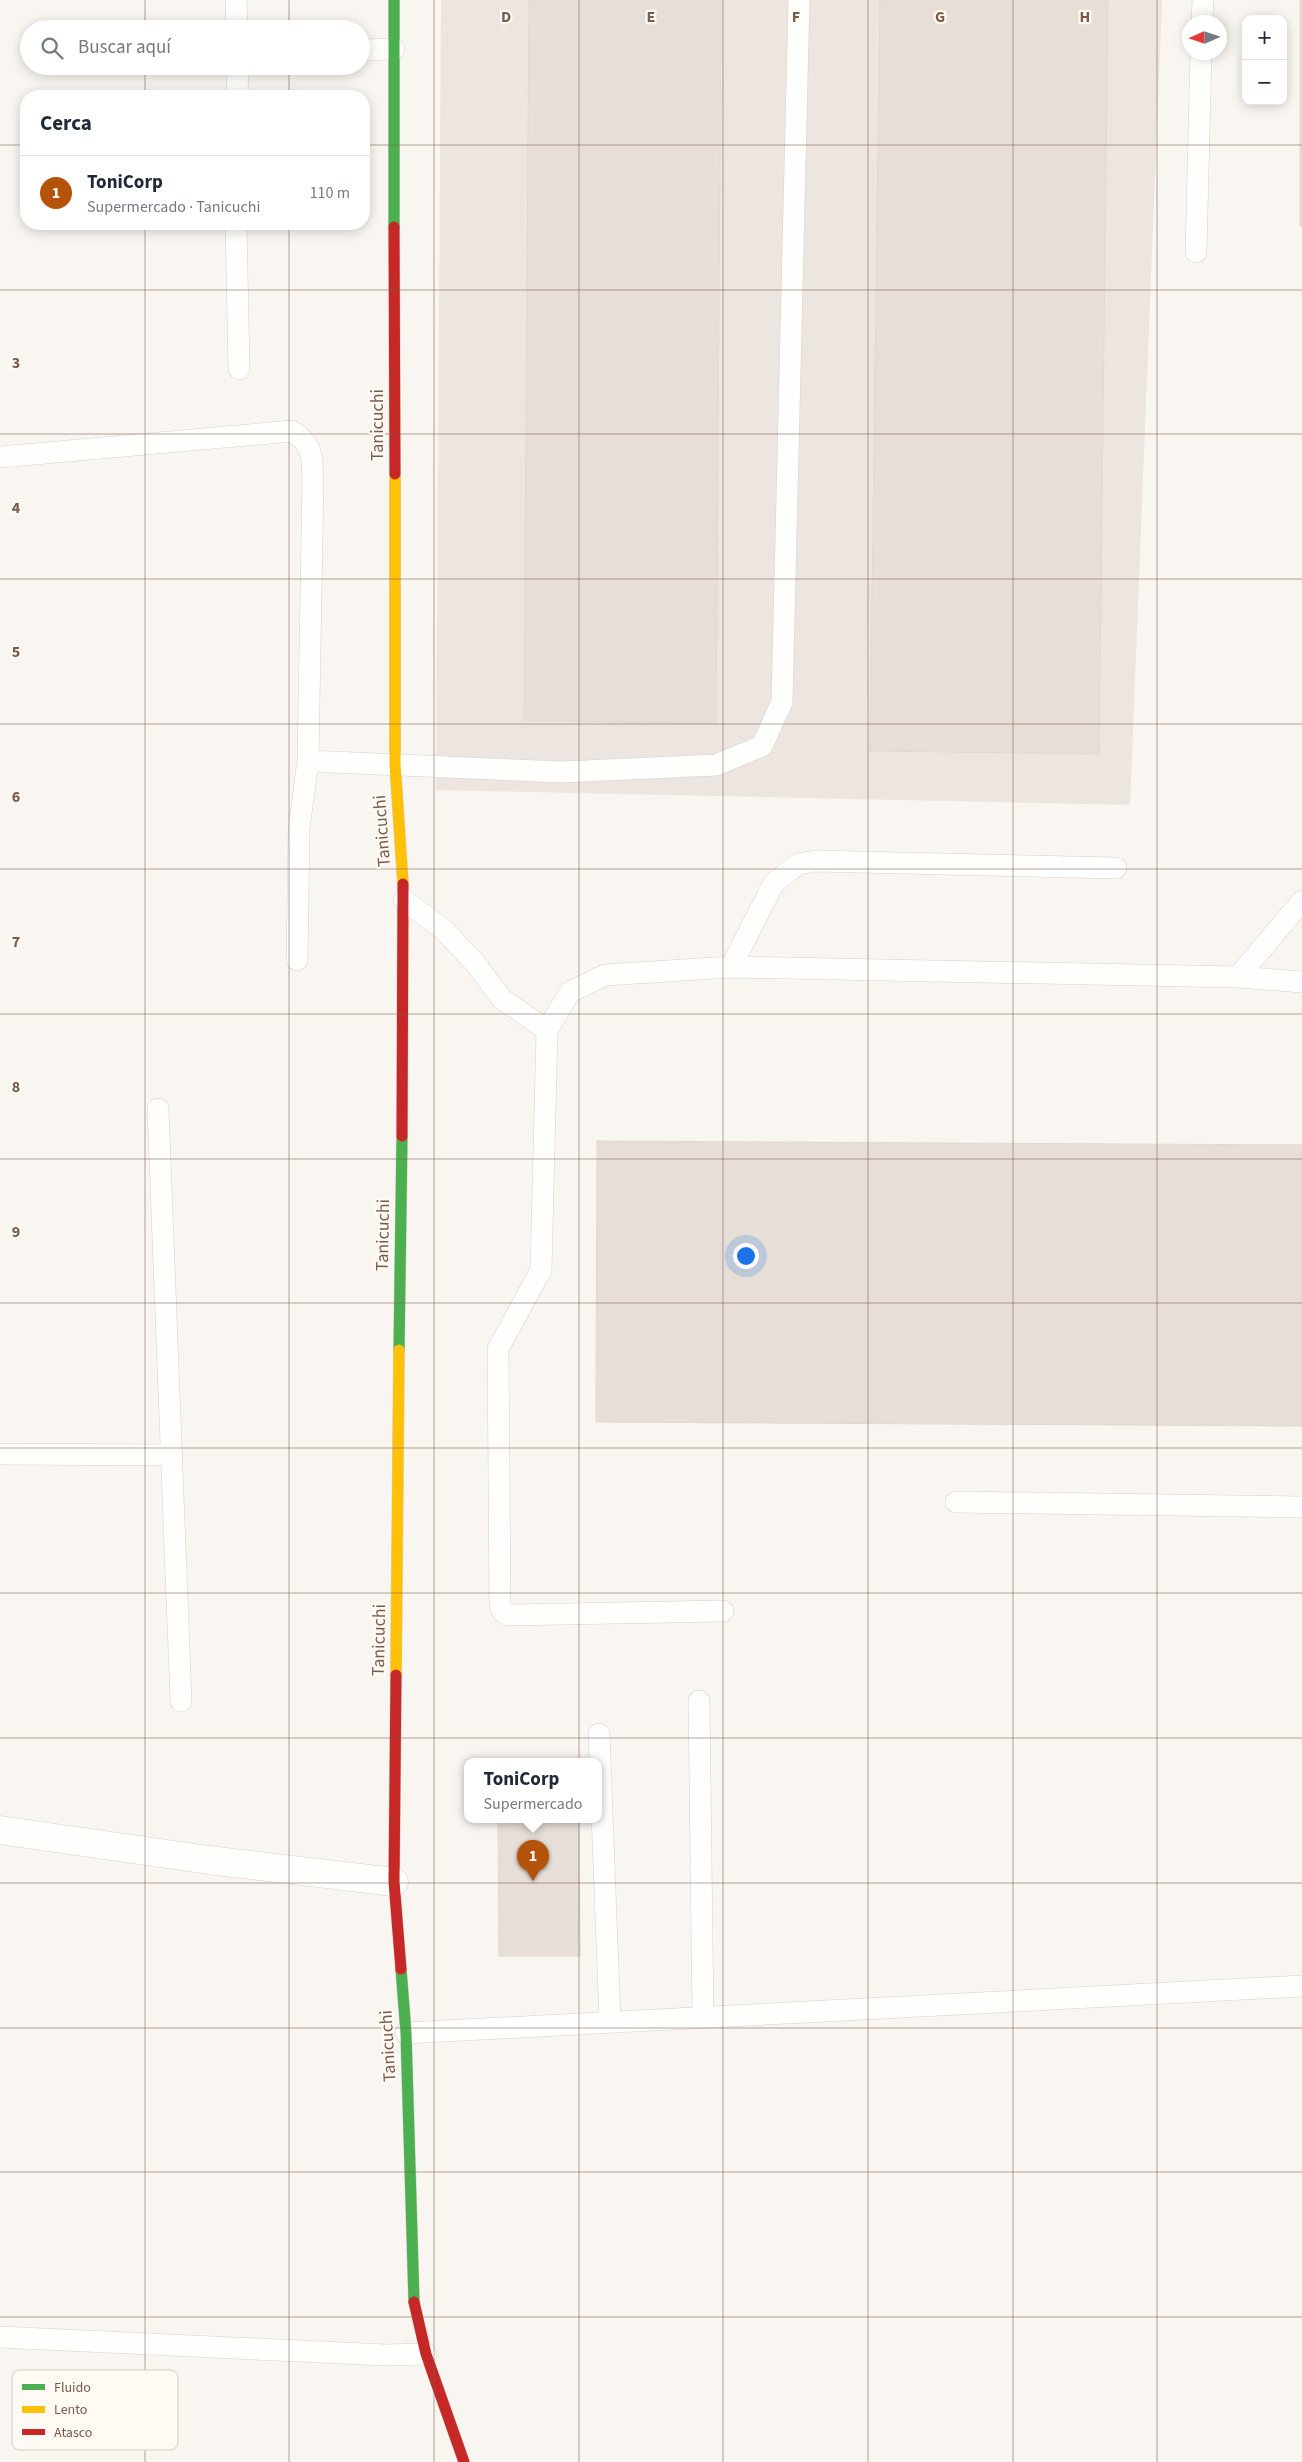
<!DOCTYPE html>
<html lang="es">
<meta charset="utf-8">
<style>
:root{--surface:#fff;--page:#f6f6f7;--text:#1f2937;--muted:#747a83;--line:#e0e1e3;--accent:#b45309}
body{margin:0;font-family:"Source Sans 3",sans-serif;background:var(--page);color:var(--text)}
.controls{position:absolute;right:15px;top:15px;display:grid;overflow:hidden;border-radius:10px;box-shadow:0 2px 12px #0003}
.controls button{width:45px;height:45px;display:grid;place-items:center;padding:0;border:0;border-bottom:1px solid var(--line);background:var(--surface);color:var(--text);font:25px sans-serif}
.compass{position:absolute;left:1182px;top:15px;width:45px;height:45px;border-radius:50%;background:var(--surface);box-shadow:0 2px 12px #0003;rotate:267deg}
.you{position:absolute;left:745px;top:1255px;width:18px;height:18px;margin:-12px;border:4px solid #fff;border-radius:50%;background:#1a73e8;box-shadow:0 0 0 8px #1a73e833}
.badge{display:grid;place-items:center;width:32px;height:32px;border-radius:50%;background:var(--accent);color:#fff;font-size:16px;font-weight:700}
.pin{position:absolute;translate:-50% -41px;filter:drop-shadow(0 1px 2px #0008)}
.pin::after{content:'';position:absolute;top:26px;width:18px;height:15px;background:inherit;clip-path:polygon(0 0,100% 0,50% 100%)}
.popup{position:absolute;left:464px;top:1758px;width:138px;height:65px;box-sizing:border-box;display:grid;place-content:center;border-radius:10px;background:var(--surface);filter:drop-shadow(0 1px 4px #0005);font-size:16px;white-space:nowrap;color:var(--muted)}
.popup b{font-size:19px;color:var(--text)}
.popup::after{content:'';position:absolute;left:50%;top:100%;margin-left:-10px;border:10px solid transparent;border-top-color:var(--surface)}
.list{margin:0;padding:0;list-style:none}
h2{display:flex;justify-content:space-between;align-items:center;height:65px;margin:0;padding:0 20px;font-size:21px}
h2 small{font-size:16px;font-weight:400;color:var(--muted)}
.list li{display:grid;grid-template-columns:32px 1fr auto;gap:15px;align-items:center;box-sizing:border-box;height:75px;padding:0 20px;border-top:1px solid var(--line)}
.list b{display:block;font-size:19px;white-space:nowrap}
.list p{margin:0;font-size:16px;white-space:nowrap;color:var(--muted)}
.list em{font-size:16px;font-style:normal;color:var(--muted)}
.icon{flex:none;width:28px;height:28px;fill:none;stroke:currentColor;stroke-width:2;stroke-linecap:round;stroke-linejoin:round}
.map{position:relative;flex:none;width:1302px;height:2462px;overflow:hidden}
.search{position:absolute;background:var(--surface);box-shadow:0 2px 12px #0003;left:20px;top:20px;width:350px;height:55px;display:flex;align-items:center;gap:12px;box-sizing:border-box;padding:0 18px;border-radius:28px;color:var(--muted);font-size:19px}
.panel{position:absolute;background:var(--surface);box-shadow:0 2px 12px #0003;left:20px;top:90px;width:350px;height:140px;border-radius:20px}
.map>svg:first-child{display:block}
</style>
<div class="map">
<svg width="1302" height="2462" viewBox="0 0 1302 2462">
<rect width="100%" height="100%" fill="#f9f5f0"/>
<path fill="#ede5e0" d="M441,0H1162L1130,805L436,790Z"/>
<path fill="#e6ded7" stroke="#e2d8d2" d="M529,0H721L716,724L524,720Z
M880,0H1108L1099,754L870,751Z
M1300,0H1302V226H1300Z
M597,1141L1302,1145V1426L596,1422Z
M498,1820H579L580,1956H499Z"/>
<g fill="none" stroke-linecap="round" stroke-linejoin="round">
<defs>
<path id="lane" d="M236,0L237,29
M1202,22L1203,0
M361,50L394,49
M237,96L238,66
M236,224L239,369
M1196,252L1201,52
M0,457L292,431C313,445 312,455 313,479L308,761
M404,900L444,930L475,963L502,999L547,1030
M297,960L299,828L308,761L562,772L716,765L762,746L782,702L799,0
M731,967L774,883L798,864L815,861L1116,868
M1238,977L1302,901
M158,1109L181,1701
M0,1454L172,1455
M956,1502L1302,1507
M723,1611L509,1615L503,1612L500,1605L498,1349L541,1270L547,1030L570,992L605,975L731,967L1238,977L1302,982
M699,1701L703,2017
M599,1734L610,2022
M406,2033L1302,1986
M0,2337L385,2355L426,2354"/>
<path id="street" d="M0,1830L209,1860L394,1882"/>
<path id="fast" d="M394,0V227
M399,1350L402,1136
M401,1969L406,2033L414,2302"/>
<path id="slow" d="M395,474V764L403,884
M396,1675L399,1350"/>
<path id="jam" d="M394,227L395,474
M402,1136L403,884
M396,1675L394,1882L401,1969
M414,2302L426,2354L464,2462"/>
</defs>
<use href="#lane" stroke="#d7d1cb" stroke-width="22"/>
<use href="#street" stroke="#d7d1cb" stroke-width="29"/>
<use href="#fast" stroke="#d9d2cb" stroke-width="12"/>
<use href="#slow" stroke="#d9d2cb" stroke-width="12"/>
<use href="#jam" stroke="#d9d2cb" stroke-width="12"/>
<use href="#lane" stroke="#fefefd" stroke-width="21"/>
<use href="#street" stroke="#fefefd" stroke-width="28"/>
<use href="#fast" stroke="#4caf50" stroke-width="11"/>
<use href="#slow" stroke="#ffc107" stroke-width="11"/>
<use href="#jam" stroke="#c62828" stroke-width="11"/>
</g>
<path fill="none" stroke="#7a5c4d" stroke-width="1" stroke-opacity="0.55" d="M145,0V29M289,0V29M434,0V2462M579,0V2462M723,0V2462M868,0V2462M1013,0V2462M1157,0V2462M145,66V96M289,66V96M0,145H26M364,145H1302M145,224V2462M289,224V2462M0,290H1302M0,434H1302M0,579H1302M0,724H1302M0,869H1302M0,1014H1302M0,1159H1302M0,1303H1302M0,1448H1302M0,1593H1302M0,1738H1302M0,1883H1302M0,2028H1302M0,2172H1302M0,2317H1302"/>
<g text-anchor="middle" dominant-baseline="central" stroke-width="4.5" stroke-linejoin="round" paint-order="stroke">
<g font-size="18" fill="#7a5c4d" stroke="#fffaf3">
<text transform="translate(377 425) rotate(-90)">Tanicuchi</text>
<text transform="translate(382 831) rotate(-94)">Tanicuchi</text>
<text transform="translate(383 1235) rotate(-89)">Tanicuchi</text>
<text transform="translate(379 1640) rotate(-89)">Tanicuchi</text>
<text transform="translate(388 2046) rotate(-93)">Tanicuchi</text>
</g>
</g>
<rect x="12" y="2370" width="166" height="80" rx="8" fill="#fffaf3" stroke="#d7cbc1" stroke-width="1"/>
<rect x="22" y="2384" width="23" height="6" fill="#4caf50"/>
<rect x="22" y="2406" width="23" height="7" fill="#ffc107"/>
<rect x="22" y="2429" width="23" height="6" fill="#c62828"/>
<g font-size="14" fill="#7a5c4d">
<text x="54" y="2392">Fluido</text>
<text x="54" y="2414">Lento</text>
<text x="54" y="2437">Atasco</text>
</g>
<g font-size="16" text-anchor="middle" font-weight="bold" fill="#7a5c4d" stroke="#fffaf3" stroke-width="4.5" stroke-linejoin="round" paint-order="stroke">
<text x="506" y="22">D</text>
<text x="651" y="22">E</text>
<text x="796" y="22">F</text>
<text x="940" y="22">G</text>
<text x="1085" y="22">H</text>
<text x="16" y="368">3</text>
<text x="16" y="513">4</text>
<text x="16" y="657">5</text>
<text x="16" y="802">6</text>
<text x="16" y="947">7</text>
<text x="16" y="1092">8</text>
<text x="16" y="1237">9</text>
</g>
</svg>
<div class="controls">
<button>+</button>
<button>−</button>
</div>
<svg class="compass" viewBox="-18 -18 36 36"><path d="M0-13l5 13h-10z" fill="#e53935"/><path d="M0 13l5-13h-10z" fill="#747a83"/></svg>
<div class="you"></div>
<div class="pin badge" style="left:533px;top:1881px">1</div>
<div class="popup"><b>ToniCorp</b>Supermercado</div>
<div class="search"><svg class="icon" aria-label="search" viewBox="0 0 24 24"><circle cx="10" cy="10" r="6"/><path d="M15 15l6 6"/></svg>Buscar aquí</div>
<section class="panel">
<h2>Cerca<small></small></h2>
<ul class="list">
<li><span class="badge">1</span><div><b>ToniCorp</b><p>Supermercado · Tanicuchi</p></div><em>110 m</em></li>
</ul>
</section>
</div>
